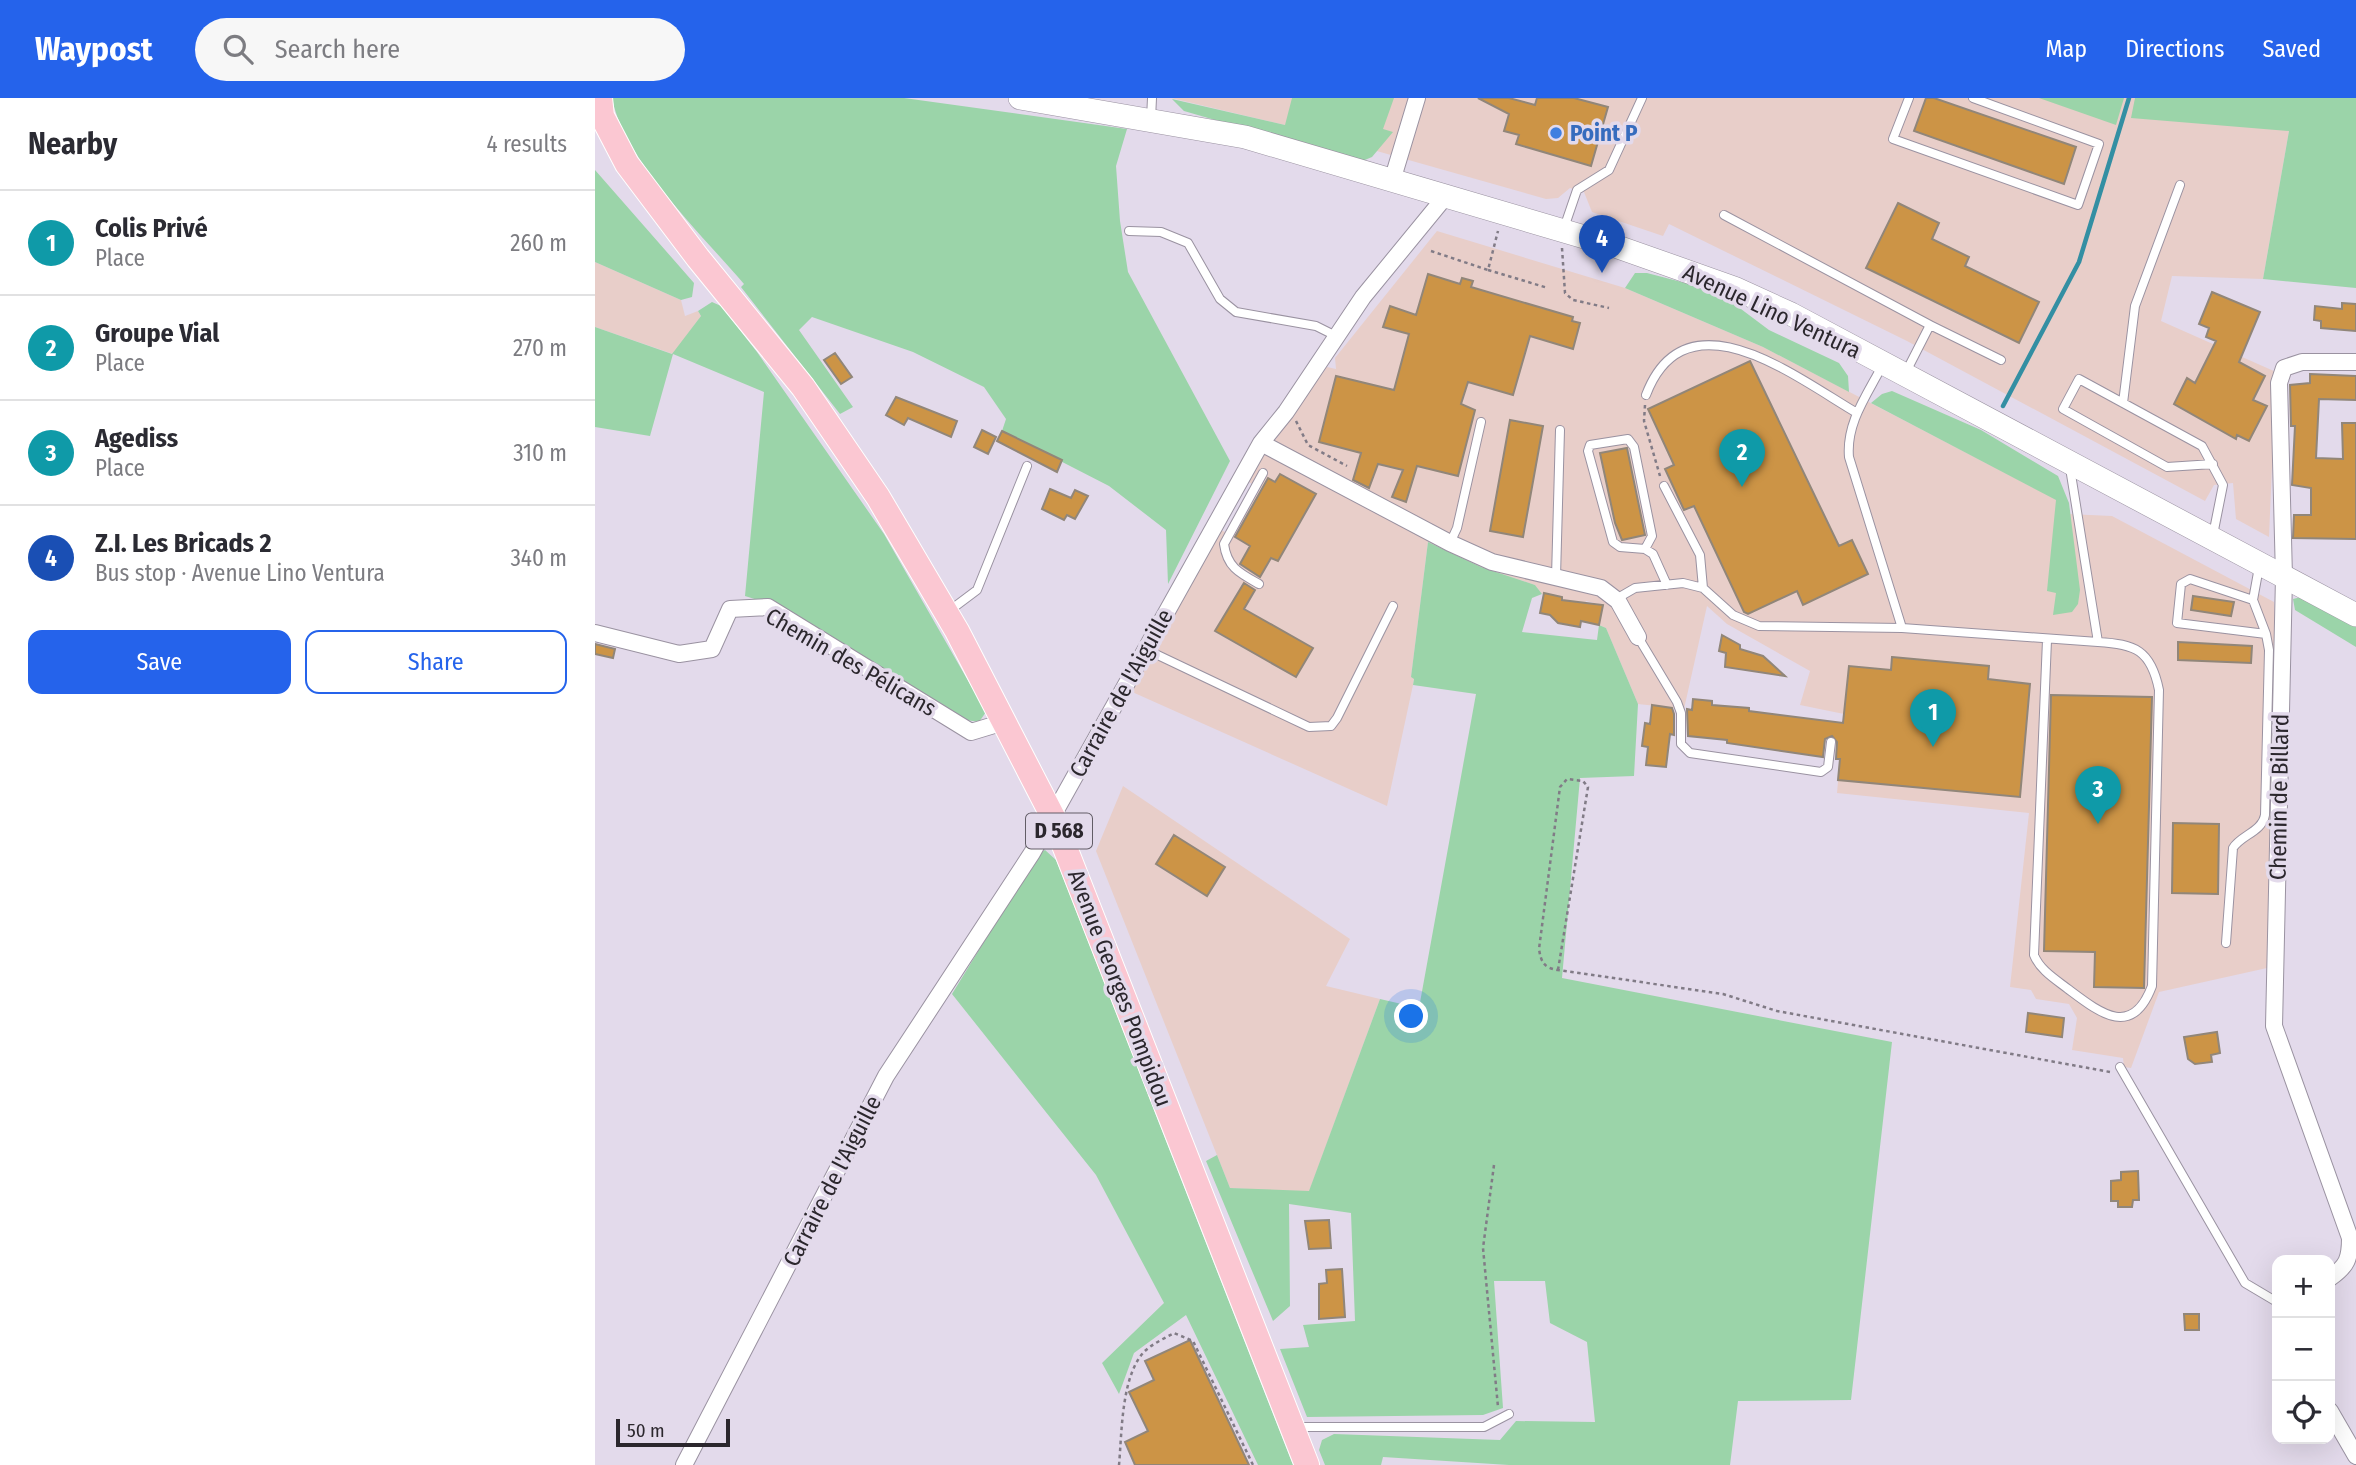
<!DOCTYPE html>
<meta charset="utf-8">
<style>
:root{--surface:#fff;--page:#f7f7f7;--text:#2b2b33;--muted:#7c7c81;--line:#e1e1e2;--accent:#2563eb}
body{margin:0;font-family:"Fira Sans Condensed",sans-serif;background:var(--page);color:var(--text)}
.controls{position:absolute;right:21px;bottom:21px;display:grid;overflow:hidden;border-radius:14px;box-shadow:0 7px 28px #0002}
.controls button{width:63px;height:63px;display:grid;place-items:center;padding:0;border:0;border-bottom:2px solid var(--line);background:var(--surface);color:var(--text);font:35px sans-serif}
.scale{position:absolute;left:21px;bottom:18px;width:114px;box-sizing:border-box;padding-left:7px;border:4px solid #2b272d;border-top:0;font-size:19px;line-height:24px;white-space:nowrap;color:#2b272d;-webkit-text-stroke:5px #e3daeb;paint-order:stroke}
.you{position:absolute;left:817px;top:919px;width:24px;height:24px;margin:-18px;border:5px solid #fff;border-radius:50%;background:#1a73e8;box-shadow:0 0 0 10px #1a73e833}
.badge{display:grid;place-items:center;width:46px;height:46px;border-radius:50%;background:var(--accent);color:#fff;font-size:23px;font-weight:700}
.pin{position:absolute;translate:-50% -58px;filter:drop-shadow(0 2px 4px #0008)}
.pin::after{content:'';position:absolute;top:37px;width:24px;height:21px;background:inherit;clip-path:polygon(0 0,100% 0,50% 100%)}
.list{margin:0;padding:0;list-style:none}
h2{display:flex;justify-content:space-between;align-items:center;height:91px;margin:0;padding:0 28px;font-size:30px}
h2 small{font-size:23px;font-weight:400;color:var(--muted)}
.list li{display:grid;grid-template-columns:46px 1fr auto;gap:21px;align-items:center;box-sizing:border-box;height:105px;padding:0 28px;border-top:2px solid var(--line)}
.list b{display:block;font-size:26px;white-space:nowrap}
.list p{margin:0;font-size:23px;white-space:nowrap;color:var(--muted)}
.list em{font-size:23px;font-style:normal;color:var(--muted)}
.actions{display:flex;gap:14px;padding:21px 28px}
.actions a{flex:1;padding:16px 0;border:2px solid var(--accent);border-radius:14px;text-align:center;font-size:24px;color:var(--accent)}
.actions .main{background:var(--accent);color:#fff}
.icon{flex:none;width:38px;height:38px;fill:none;stroke:currentColor;stroke-width:2;stroke-linecap:round;stroke-linejoin:round}
.map{position:relative;flex:none;width:1761px;height:1367px;overflow:hidden}
header{display:flex;align-items:center;gap:42px;box-sizing:border-box;height:98px;padding:0 35px;background:var(--accent);color:#fff}
header strong{font-size:33px}
nav{display:flex;gap:38px;margin-inline-start:auto;font-size:24px}
.search{width:490px;height:63px;background:var(--page);display:flex;align-items:center;gap:18px;box-sizing:border-box;padding:0 24px;border-radius:38px;color:var(--muted);font-size:26px}
main{display:flex}
aside{flex:1;background:var(--surface)}
.map>svg:first-child{display:block}
</style>
<header>
<strong>Waypost</strong>
<div class="search"><svg class="icon" aria-label="search" viewBox="0 0 24 24"><circle cx="10" cy="10" r="6"/><path d="M15 15l6 6"/></svg>Search here</div>
<nav><a>Map</a><a>Directions</a><a>Saved</a></nav>
</header>
<main>
<aside>
<h2>Nearby<small>4 results</small></h2>
<ul class="list">
<li><span class="badge" style="background:#0f9aa8">1</span><div><b>Colis Privé</b><p>Place</p></div><em>260 m</em></li>
<li><span class="badge" style="background:#0f9aa8">2</span><div><b>Groupe Vial</b><p>Place</p></div><em>270 m</em></li>
<li><span class="badge" style="background:#0f9aa8">3</span><div><b>Agediss</b><p>Place</p></div><em>310 m</em></li>
<li><span class="badge" style="background:#1a4fb4">4</span><div><b>Z.I. Les Bricads 2</b><p>Bus stop · Avenue Lino Ventura</p></div><em>340 m</em></li>
</ul>
<div class="actions"><a class="main">Save</a><a>Share</a></div>
</aside>
<div class="map">
<svg width="1761" height="1367" viewBox="0 0 1761 1367">
<rect width="100%" height="100%" fill="#e3daeb"/>
<path fill="#e8cec9" d="M576,0H1761V35L1694,33L1668,181L1577,178L1566,223L1681,274L1674,439L1641,421L1638,385L1619,387L1610,403L1312,243L1074,126L1068,138L997,114L989,94L975,90L963,100L951,101L690,27Z
M842,133L1030,190L1168,249L1464,403L1474,405L1473,416L1517,418L1679,504L1681,529L1672,870L1564,894L1536,970L1529,969L1528,960L1477,952L1482,920L1474,906L1441,901L1436,892L1415,889L1434,715L1242,695L1249,616L1205,607L1215,573L1132,526L1112,508L1089,611L1043,606L1011,530L1004,527L1008,507L991,503L989,507L947,496L940,487L886,469L833,444L816,579L819,580L818,587L792,708L535,593L626,432L638,438L665,391L654,384L666,362L732,269L741,271L740,260Z
M0,164L86,202L90,218L103,213L106,218L78,256L0,229Z
M528,688L755,841L731,888L785,901L714,1094L635,1090L501,753Z"/>
<path fill="#9bd4a9" d="M17,0H309L532,31L521,68L525,123L533,174L635,363L573,486L571,432L514,388L407,333L411,321L389,289L318,254L217,219L204,232L258,309L245,316L146,189L149,186C109,139 28,61 17,0Z
M697,0H799L788,31L798,34L777,59L765,64L589,13L577,1L690,27Z
M1444,0H1529L1521,27Z
M1540,0H1761V190L1668,181L1694,33L1536,20Z
M0,72L99,185L97,199L86,202L0,164Z
M1040,175H1052L1098,187L1142,208L1174,232L1244,265L1253,278L1254,294L1168,249L1030,190Z
M117,204L126,208L162,254L289,436L391,614L384,624L371,622L185,509L150,498L169,294L78,256L55,338L0,329V229L77,256L106,218L103,213Z
M1297,293L1386,332L1463,378L1474,405L1485,492L1483,506L1477,514L1458,517L1461,495L1452,493L1461,402L1276,305L1287,296Z
M833,444L886,469L940,487L947,496L937,500L927,534L1002,542L1004,527L1011,530L1043,606L1039,678L985,680L967,880L1297,944L1256,1302L1143,1303L1135,1367H914L788,1359L786,1367H730L724,1352L727,1342L739,1336L905,1342L921,1323L1000,1324L992,1244L955,1225L950,1183H899L908,1310L888,1317L712,1319L685,1251L714,1249L708,1227L760,1223L756,1115L694,1106L695,1208L678,1223L611,1063L622,1057L635,1090L714,1093L785,901L824,910L881,596L818,587L819,581L816,579Z
M1706,499L1761,529V549L1700,512L1698,501Z
M450,752L461,762L698,1367H663L591,1217L539,1255L524,1296L507,1265L569,1205L501,1077L357,896L442,757Z"/>
<g fill="none" stroke-linecap="round" stroke-linejoin="round">
<path stroke="#338fa3" stroke-width="4.5" d="M1408,308L1484,164L1534,0"/>
</g>
<path fill="#cc9446" stroke="#918679" stroke-width="2" d="M883,0H914L940,7L942,0H979L1013,9L996,68L921,46L924,37L909,33L914,16Z
M1331,0H1339L1481,49L1469,86L1319,33Z
M1303,105L1344,125L1337,141L1374,159L1370,168L1444,204L1424,245L1271,170Z
M833,176L865,186L867,180L878,183L876,189L978,219L977,223L985,225L978,251L935,238L918,297L873,284L866,306L880,312L863,378L822,368L811,404L797,399L808,372L783,366L774,390L758,382L766,355L724,344L741,278L799,292L814,236L788,229L795,208L821,217Z
M1617,194L1665,214L1644,264L1670,278L1658,302L1672,308L1654,343L1642,337L1641,341L1579,306L1592,280L1600,285L1621,243L1611,239L1614,230L1604,226Z
M1747,205L1761,206V233L1726,230V223L1719,222L1720,208L1747,211Z
M240,255L257,279L246,286L229,262Z
M1155,263L1244,448L1257,442L1273,476L1208,507L1202,493L1153,516L1149,514L1099,408L1089,412L1070,371L1079,367L1053,311Z
M1715,276L1761,278V302L1724,301L1721,360L1748,361L1747,325H1761V441L1698,440L1699,417H1716V390L1697,387L1700,328H1696L1695,287L1715,285Z
M301,299L362,323L356,339L313,320L309,327L291,317Z
M915,322L948,328L928,439L895,433Z
M387,332L401,339L393,356L379,349Z
M407,333L467,362L462,374L402,343Z
M1032,350L1050,437L1027,442L1020,425L1005,355Z
M685,376L721,396L683,463L676,460L665,479L645,466L655,448L640,439L673,380L680,384Z
M455,391L476,400L480,392L493,398L480,421L472,417L469,422L447,411Z
M649,485L660,492L649,511L718,550L701,579L620,533Z
M949,495L967,499V502L1008,507L1004,527L986,523L985,529L963,525L955,517L945,515Z
M1598,498L1639,504L1636,518L1596,512Z
M1127,537L1145,547V551L1168,558L1190,578L1130,569L1131,555L1124,553Z
M1583,544L1657,548L1656,565L1583,562Z
M0,546L20,551L18,560L0,556Z
M1297,559L1394,568L1393,581L1435,586L1425,699L1243,682L1245,661H1241L1242,644L1237,638L1230,641L1228,659L1132,645V642L1093,638L1092,611L1097,612L1098,601L1117,603V607L1154,610V613L1248,625L1254,568L1296,572Z
M1456,597L1557,599L1549,890L1499,889L1500,854L1449,853Z
M1057,607L1077,610L1079,616V637L1075,636L1071,669L1051,667L1053,649L1047,648L1050,625L1055,626Z
M1578,725L1624,726L1623,796L1577,795Z
M579,737L630,769L612,798L561,766Z
M1433,915L1469,920L1467,939L1431,934Z
M1622,934L1625,955L1616,957L1617,964L1600,966L1593,961L1589,939Z
M1543,1073L1544,1102H1538L1537,1109H1523V1103H1516V1083L1526,1082V1074Z
M734,1122L736,1150L714,1151L710,1123Z
M747,1171L750,1219L724,1221V1186L732,1185L731,1172Z
M1589,1216H1604V1232H1590Z
M595,1242L654,1367H540L530,1344L553,1333L534,1294L559,1282L550,1263Z"/>
<g fill="none" stroke-linecap="round" stroke-linejoin="round">
<defs>
<path id="service" d="M1314,0L1298,41L1483,107L1504,46L1378,0
M556,21L557,0
M1129,117L1335,227L1311,274
M969,130L982,92L1014,72L1047,0
M534,133L566,134L593,145L625,201L641,214L721,228L741,238
M1335,227L1406,262
M1287,268C1272,297 1251,325 1254,359L1307,530L1503,544L1475,370
M1051,297C1091,192 1202,280 1262,315
M1528,305L1540,208L1585,87
M1069,388L1105,457L1108,490
M1618,437L1628,387L1607,348L1484,281L1468,311L1572,369L1618,366
M855,445L862,430L886,324
M1050,451L1057,438L1039,349L1033,341L995,347L993,353L1018,444L1025,449L1050,451L1058,456L1072,487
M961,479L965,332
M664,486C644,475 632,469 629,446L668,375
M1021,501L1040,490L1088,485L1108,490L1138,517L1164,528L1307,530
M1658,502L1595,481L1586,486L1582,525L1671,536L1658,502L1664,469
M354,513L382,492L432,368
M1043,539L1082,604L1086,615V646L1095,655L1226,674L1233,669L1236,644
M1452,542L1439,857C1445,872 1460,881 1473,891C1505,915 1537,941 1557,888L1564,592C1556,552 1540,546 1503,544
M550,551L714,629L736,628L742,620L798,508
M1631,845L1638,750C1646,737 1667,734 1670,717L1674,552L1671,536
M1525,969L1650,1185L1682,1204
M700,1329H889L914,1316"/>
<path id="minor" d="M797,83L822,0
M666,345L855,445L897,464L1006,490L1023,503L1043,539
M0,535L84,556L117,551L135,511L173,509L376,634L409,624
M1735,1180C1752,1168 1755,1161 1755,1140L1679,928L1689,479L1684,285L1689,270L1707,264H1761
M1735,1313L1761,1358
M89,1367L291,978L437,755L666,345L691,314L768,199L850,99"/>
<path id="secondary" d="M425,0L650,39L1020,148L1139,190L1196,216L1761,517"/>
<path id="primary" d="M5,0L7,18L32,66L103,160L208,289L283,399L362,533L458,719L712,1367"/>
</defs>
<use href="#service" stroke="#9a92a1" stroke-width="10"/>
<use href="#minor" stroke="#9a92a1" stroke-width="18"/>
<use href="#secondary" stroke="#9a92a1" stroke-width="24"/>
<use href="#primary" stroke="#fff" stroke-width="26"/>
<path stroke="#817b86" stroke-width="2.5" stroke-dasharray="3.5 3.5" stroke-linecap="butt" d="M967,150L970,195L978,202L1014,210
M836,153L893,172L903,133
M893,172L953,190
M1050,307L1049,323L1065,378
M701,323L713,347L752,368
M963,872L993,689L988,683L972,681L965,689L944,851C946,864 949,870 963,872L1128,896L1182,913L1515,974
M899,1067L888,1150L903,1309
M524,1367C527,1335 526,1275 551,1252C559,1245 570,1240 579,1235L598,1243L658,1367"/>
<use href="#service" stroke="#fff" stroke-width="8"/>
<use href="#minor" stroke="#fff" stroke-width="16"/>
<use href="#secondary" stroke="#fff" stroke-width="23"/>
<use href="#primary" stroke="#fbc7d2" stroke-width="24"/>
</g>
<circle fill="#3f7fe0" stroke="#e3daeb" stroke-width="2.5" cx="961" cy="35" r="7"/>
<g text-anchor="middle" dominant-baseline="central" stroke-width="7" stroke-linejoin="round" paint-order="stroke">
<rect fill="#e3daeb" stroke="#625d66" stroke-width="2" x="431" y="715.5" width="66" height="35" rx="5"/>
<g font-size="21" font-weight="bold" fill="#2b272d">
<text x="464" y="733">D 568</text>
</g>
<g font-size="23" font-weight="bold" fill="#366cbe" stroke="#e3daeb" text-anchor="start">
<text x="975" y="35">Point P</text>
</g>
<g font-size="23" fill="#2b272d" stroke="#e3daeb">
<text transform="translate(1177 213) rotate(25)">Avenue Lino Ventura</text>
<text transform="translate(256 564) rotate(30)">Chemin des Pélicans</text>
<text transform="translate(526 595) rotate(-61)">Carraire de l'Aiguille</text>
<text transform="translate(1684 699) rotate(-89)">Chemin de Billard</text>
<text transform="translate(525 890) rotate(69)">Avenue Georges Pompidou</text>
<text transform="translate(237 1083) rotate(-63)">Carraire de l'Aiguille</text>
</g>
</g>
</svg>
<div class="controls">
<button>+</button>
<button>−</button>
<button><svg class="icon" aria-label="locate" viewBox="0 0 24 24"><circle cx="12" cy="12" r="6"/><path d="M12 2v4M12 18v4M2 12h4M18 12h4"/></svg></button>
</div>
<div class="scale">50 m</div>
<div class="you"></div>
<div class="pin badge" style="left:1338px;top:649px;background:#0f9aa8">1</div>
<div class="pin badge" style="left:1147px;top:389px;background:#0f9aa8">2</div>
<div class="pin badge" style="left:1503px;top:726px;background:#0f9aa8">3</div>
<div class="pin badge" style="left:1007px;top:175px;background:#1a4fb4">4</div>
</div>
</main>
